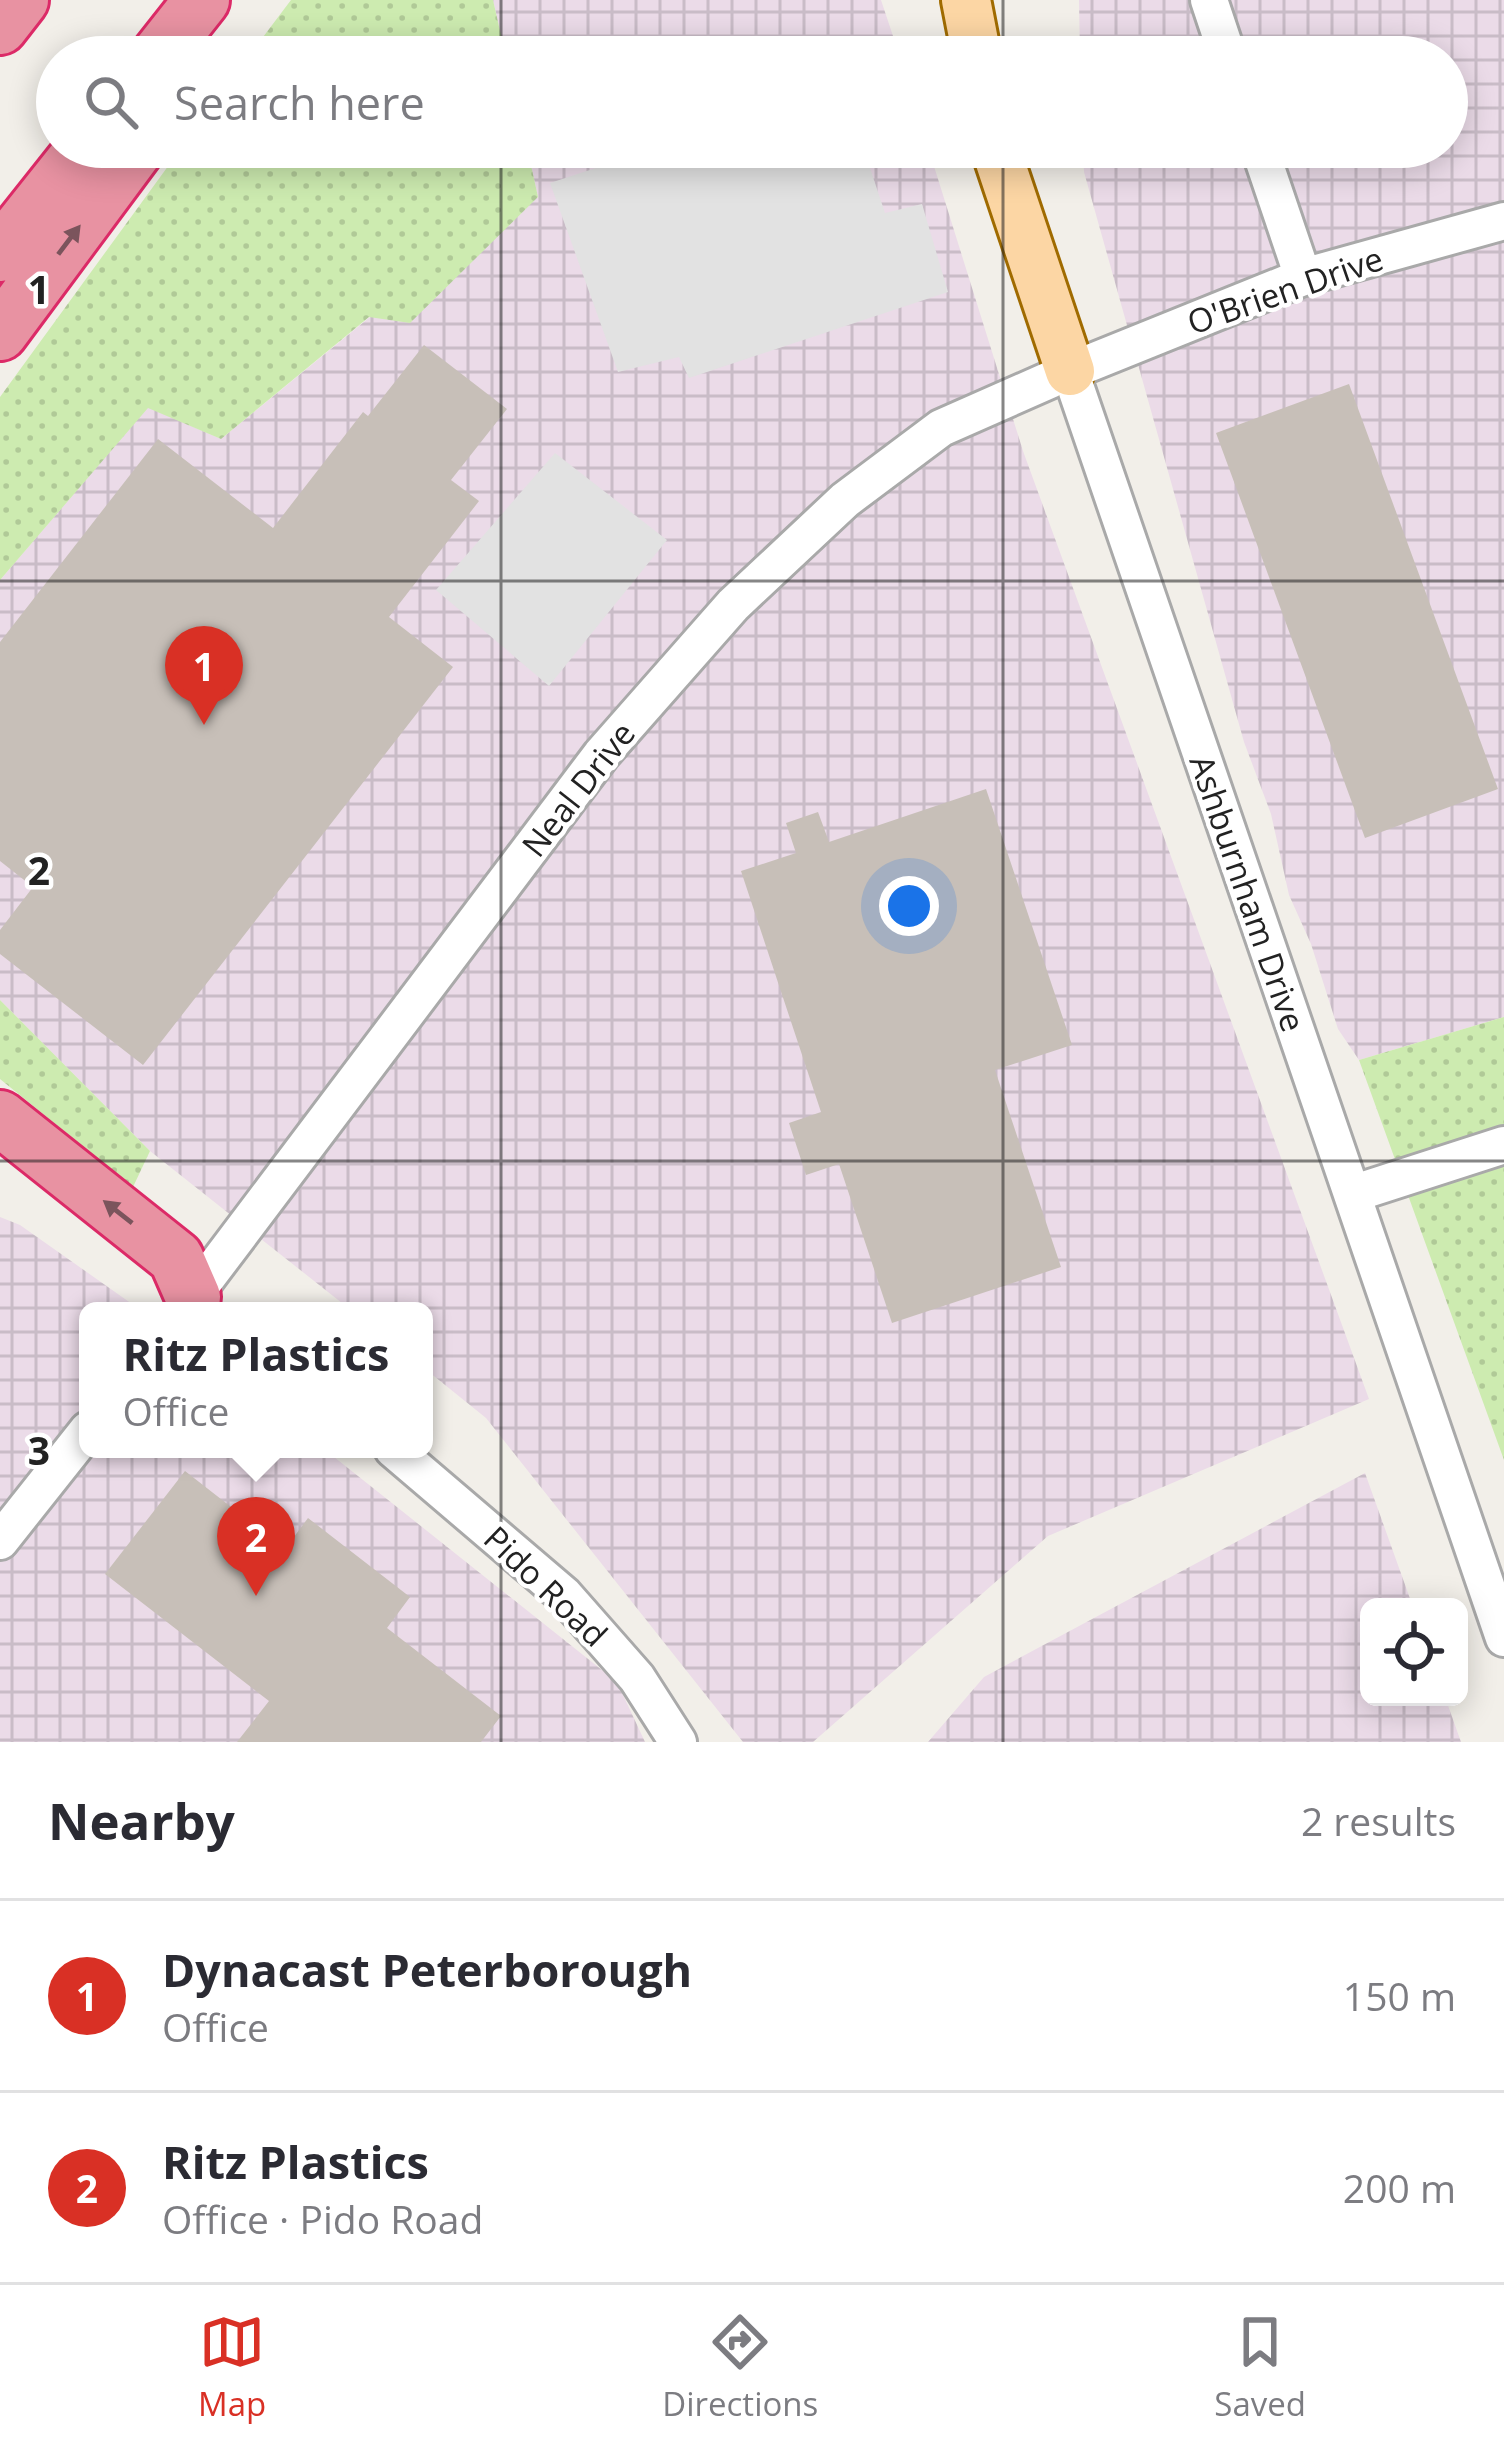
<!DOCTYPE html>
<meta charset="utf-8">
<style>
:root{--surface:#fff;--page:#f7f7f7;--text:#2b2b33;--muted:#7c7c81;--line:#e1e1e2;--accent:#d93025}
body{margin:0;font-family:"Open Sans",sans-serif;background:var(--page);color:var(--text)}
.controls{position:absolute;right:36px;bottom:36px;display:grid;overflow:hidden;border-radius:18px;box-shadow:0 6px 30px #0003}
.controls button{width:108px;height:108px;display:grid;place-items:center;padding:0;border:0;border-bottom:3px solid var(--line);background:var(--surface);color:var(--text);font:60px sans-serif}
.you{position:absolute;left:909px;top:906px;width:42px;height:42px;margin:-30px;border:9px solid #fff;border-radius:50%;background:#1a73e8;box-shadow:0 0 0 18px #1a73e833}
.badge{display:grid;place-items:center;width:78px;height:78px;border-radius:50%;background:var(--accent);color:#fff;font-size:39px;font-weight:700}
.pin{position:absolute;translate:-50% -99px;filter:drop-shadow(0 3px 6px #0008)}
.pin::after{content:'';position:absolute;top:63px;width:42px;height:36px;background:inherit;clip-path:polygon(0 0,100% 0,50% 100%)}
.popup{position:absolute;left:79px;top:1302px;width:354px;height:156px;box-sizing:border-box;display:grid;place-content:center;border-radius:18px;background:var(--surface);filter:drop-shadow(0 3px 9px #0005);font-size:39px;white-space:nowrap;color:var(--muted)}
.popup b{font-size:45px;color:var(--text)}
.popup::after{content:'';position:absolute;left:50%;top:100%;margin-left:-24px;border:24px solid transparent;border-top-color:var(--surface)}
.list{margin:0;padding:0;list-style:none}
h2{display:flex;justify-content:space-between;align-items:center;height:156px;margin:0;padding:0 48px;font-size:51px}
h2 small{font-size:39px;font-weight:400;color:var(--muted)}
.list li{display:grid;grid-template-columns:78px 1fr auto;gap:36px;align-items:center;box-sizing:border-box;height:192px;padding:0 48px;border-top:3px solid var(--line)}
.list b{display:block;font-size:45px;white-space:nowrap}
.list p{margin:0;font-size:39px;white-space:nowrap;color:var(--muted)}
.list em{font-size:39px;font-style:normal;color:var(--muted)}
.icon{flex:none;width:66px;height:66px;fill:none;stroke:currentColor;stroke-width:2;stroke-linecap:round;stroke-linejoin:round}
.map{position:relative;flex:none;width:1504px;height:1742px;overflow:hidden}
.search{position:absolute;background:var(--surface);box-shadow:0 6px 30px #0003;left:36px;right:36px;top:36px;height:132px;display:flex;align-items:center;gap:30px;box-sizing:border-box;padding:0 42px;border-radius:66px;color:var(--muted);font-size:45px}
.sheet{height:540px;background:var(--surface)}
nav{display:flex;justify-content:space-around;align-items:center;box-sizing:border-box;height:168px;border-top:3px solid var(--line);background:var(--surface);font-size:33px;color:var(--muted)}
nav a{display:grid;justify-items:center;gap:6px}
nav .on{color:var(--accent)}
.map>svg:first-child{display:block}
</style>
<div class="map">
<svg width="1504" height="1742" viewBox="0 0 1504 1742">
<defs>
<pattern id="industrial-grid" width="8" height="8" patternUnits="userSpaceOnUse" patternTransform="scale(3)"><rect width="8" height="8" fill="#ebdbe8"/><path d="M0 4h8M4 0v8" fill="none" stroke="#c9bcc7"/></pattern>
<pattern id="grass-dots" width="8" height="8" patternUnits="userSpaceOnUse" patternTransform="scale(3)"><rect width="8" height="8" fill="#cdebb0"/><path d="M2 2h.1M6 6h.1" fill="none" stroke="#b0c997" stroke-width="1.8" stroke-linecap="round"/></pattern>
</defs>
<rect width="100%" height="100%" fill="#f2efe9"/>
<path fill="url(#industrial-grid)" d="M493,0H881L900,57H506Z
M1079,0H1504V1017L1359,1060L1338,1029L1311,944L1289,895L1271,814L1244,742L1084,172L1083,147H1447V57H1080Z
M527,147H928L1023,451L1369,1399L1048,1536L813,1742H743L486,1418L424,1368V1311H352L150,1151L0,1000V580L148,407L221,439L370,317L538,197Z
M0,1217L20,1225L142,1311H88V1449H324L617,1682L645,1742H0Z
M1365,1473L1413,1607H1369V1697H1445L1461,1742H928L984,1677Z"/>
<path fill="url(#grass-dots)" d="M291,0H493L506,57H248Z
M182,147H527L538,197L410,323L369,317L221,439L148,408L0,580V397Z
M0,1000L150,1151L133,1187L0,1079Z
M1504,1017V1460L1359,1060Z"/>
<path fill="#e2e2e2" d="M660,147H824L826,151L838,147H863L885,213L922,204L948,292L689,378L679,357L618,372L550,183Z
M555,453L667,540L549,686L436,590Z"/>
<path fill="#c7bfb8" d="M424,345L507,409L451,480L479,501L389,617L453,667L143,1065L0,954V930L33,887L0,861V642L158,439L273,528L363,412L368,416Z
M1349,384L1498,789L1365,838L1216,433Z
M986,789L1072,1045L995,1070L1061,1267L892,1323L839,1164L806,1175L789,1123L821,1112L741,871L796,853L786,823L818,812L829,842Z
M185,1471L285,1549L308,1518L410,1597L387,1628L501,1716L481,1742H237L269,1701L105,1574Z"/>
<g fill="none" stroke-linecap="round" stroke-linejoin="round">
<defs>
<path id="minor" d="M1209,0L1228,57
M1259,147L1303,277
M1070,371L1504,1638
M1352,1194L1504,1145
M184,1308L601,755L733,605L845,500L941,428L1070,371L1303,277L1504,221
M393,1449L564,1595L637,1678L678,1742
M0,1541L88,1430"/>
<path id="major" d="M966,0L977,57
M995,147L1070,371"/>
<path id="highway" d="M0,27L21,0
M157,57L202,0
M0,254L85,147
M0,333L138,147
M0,1118L176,1258L193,1297"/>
</defs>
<use href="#minor" stroke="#a9a9a9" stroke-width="42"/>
<use href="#major" stroke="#a06b00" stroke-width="54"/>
<use href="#highway" stroke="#dc2a67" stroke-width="60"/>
<use href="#minor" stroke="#fff" stroke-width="36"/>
<use href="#major" stroke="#fcd6a4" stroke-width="48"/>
<use href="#highway" stroke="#e892a2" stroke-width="54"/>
</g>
<defs><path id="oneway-solid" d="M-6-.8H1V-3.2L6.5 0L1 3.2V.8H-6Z" transform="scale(3)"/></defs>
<g fill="#7b545c">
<use href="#oneway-solid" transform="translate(69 240) rotate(-53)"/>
<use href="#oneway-solid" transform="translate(118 1212) rotate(-142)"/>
</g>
<path fill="none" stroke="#222" stroke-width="3" stroke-opacity="0.55" d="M501,0V57M1003,0V57M501,147V1742M1003,147V1742M0,581H1504M0,1161H1504"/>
<g text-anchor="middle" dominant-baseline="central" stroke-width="9" stroke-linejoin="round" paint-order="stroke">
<g font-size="33" fill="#222" stroke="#fff">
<text transform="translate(1285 290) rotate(-19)">O'Brien Drive</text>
<text transform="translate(578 789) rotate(-52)">Neal Drive</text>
<text transform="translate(1248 893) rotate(71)">Ashburnham Drive</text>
<text transform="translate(546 1586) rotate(44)">Pido Road</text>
</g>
</g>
<g font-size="39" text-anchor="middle" font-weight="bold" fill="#222" stroke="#fff" stroke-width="9" stroke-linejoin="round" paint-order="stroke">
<text x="39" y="304">1</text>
<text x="39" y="885">2</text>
<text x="39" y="1465">3</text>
</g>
</svg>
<div class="controls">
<button><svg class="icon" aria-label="locate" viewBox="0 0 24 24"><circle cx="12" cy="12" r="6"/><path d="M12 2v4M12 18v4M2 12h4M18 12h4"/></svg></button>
</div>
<div class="you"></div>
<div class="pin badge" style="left:204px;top:725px">1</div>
<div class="pin badge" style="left:256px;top:1596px">2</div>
<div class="popup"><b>Ritz Plastics</b>Office</div>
<div class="search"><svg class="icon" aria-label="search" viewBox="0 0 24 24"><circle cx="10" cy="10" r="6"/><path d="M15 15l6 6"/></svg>Search here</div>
</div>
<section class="sheet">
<h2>Nearby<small>2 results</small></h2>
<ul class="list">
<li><span class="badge">1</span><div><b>Dynacast Peterborough</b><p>Office</p></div><em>150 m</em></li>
<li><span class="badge">2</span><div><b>Ritz Plastics</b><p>Office · Pido Road</p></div><em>200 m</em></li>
</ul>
</section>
<nav>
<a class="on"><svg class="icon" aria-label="map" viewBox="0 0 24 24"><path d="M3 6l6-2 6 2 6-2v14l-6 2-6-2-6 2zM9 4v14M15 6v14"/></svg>Map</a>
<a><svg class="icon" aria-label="directions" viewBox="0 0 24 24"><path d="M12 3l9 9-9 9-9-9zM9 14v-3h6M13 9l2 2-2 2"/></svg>Directions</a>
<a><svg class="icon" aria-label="saved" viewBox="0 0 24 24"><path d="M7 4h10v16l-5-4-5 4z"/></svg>Saved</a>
</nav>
